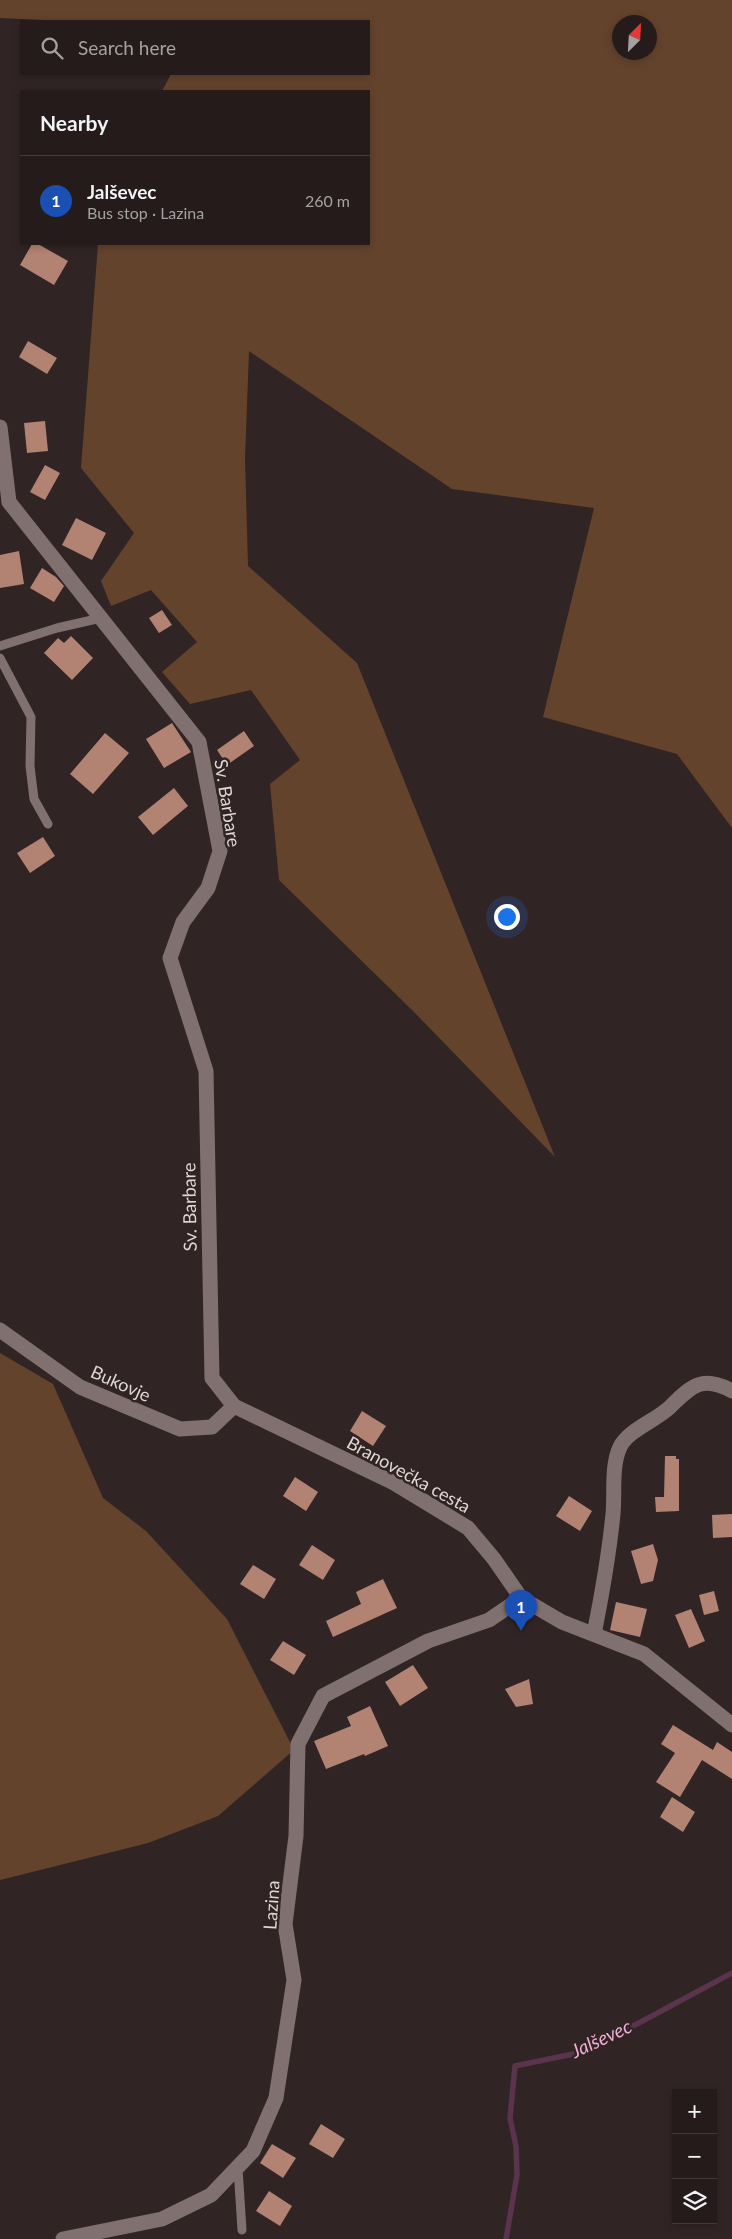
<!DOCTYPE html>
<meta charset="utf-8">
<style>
:root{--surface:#251b1b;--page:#2d2424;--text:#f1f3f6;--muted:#a3a1a3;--line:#42393a;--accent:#bebf42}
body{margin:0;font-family:Lato,sans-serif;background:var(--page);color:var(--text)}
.controls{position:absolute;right:15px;bottom:15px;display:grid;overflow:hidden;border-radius:0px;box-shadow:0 2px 8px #0003}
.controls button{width:45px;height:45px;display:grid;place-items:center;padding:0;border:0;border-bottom:1px solid var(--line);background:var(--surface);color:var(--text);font:25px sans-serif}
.compass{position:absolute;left:612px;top:15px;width:45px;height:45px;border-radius:50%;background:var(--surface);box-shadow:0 2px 8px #0003;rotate:24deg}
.you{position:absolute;left:506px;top:916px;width:18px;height:18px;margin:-12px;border:4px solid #fff;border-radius:50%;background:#1a73e8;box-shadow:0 0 0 8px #1a73e833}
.badge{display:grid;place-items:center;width:32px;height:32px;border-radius:50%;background:var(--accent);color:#fff;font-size:16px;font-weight:700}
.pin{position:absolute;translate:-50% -41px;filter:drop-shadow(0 1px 2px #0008)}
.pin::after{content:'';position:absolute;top:26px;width:18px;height:15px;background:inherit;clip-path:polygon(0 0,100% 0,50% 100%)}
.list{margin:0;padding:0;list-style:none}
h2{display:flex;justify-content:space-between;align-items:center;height:65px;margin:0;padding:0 20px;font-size:21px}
h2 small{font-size:16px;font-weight:400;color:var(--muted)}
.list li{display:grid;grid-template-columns:32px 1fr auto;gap:15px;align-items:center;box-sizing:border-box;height:90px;padding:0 20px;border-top:1px solid var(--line)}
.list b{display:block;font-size:19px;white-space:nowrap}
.list p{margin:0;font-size:16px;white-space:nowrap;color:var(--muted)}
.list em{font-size:16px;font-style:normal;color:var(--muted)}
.icon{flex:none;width:28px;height:28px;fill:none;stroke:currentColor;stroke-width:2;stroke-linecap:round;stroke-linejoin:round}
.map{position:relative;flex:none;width:732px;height:2239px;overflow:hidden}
.search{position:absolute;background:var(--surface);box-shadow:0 2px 8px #0003;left:20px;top:20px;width:350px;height:55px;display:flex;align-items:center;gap:12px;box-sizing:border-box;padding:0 18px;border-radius:0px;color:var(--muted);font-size:19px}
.panel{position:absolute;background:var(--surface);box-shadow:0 2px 8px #0003;left:20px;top:90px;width:350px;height:155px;border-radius:0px}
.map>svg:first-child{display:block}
</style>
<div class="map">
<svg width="732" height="2239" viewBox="0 0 732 2239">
<rect width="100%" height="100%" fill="#312424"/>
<path fill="#64432c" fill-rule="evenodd" d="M0,0H732V828L677,754L543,717L594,508L452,489L249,351L245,459L248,566L357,663L555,1157L415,1013L279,880L270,784L300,760L251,690L190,704L162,672L197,642L151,590L111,606L101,581L134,533L81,468L98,244H369V91H162L171,74H369V21H66L0,18ZM620,22H650V52H620Z
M0,1353L53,1384L103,1498L146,1531L227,1619L294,1750L218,1816L148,1843L0,1880Z"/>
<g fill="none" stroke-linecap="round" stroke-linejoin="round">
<path stroke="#5a344c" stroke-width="5.5" d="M506,2239L517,2175L516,2146L510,2118L515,2066L573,2054L637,2024L732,1973"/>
</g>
<path fill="#b28273" d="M32,244H38L68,261L54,285L20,265Z
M28,341L57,358L47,374L19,357Z
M45,421L48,451L27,453L24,423Z
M45,465L60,473L45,500L30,492Z
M76,518L106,533L92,560L62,545Z
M19,551L24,584L0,588V555Z
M42,568L56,577L64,586L54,602L30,588Z
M162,610L172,625L159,633L149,618Z
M71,636L93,658L72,680L44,653L58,638L64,643Z
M172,723L191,752L164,768L146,739Z
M244,731L254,746L227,765L217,750Z
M105,733L129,753L93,794L70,774Z
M174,788L188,806L153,835L138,817Z
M43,837L55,856L30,873L17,853Z
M362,1411L386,1426L373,1446L350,1431Z
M665,1456H676V1459H679V1511L656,1512L655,1497H664Z
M295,1477L318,1492L306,1511L283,1496Z
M569,1496L592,1511L580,1531L556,1516Z
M732,1514V1537L713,1538L712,1515Z
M653,1544L658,1560L653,1581L641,1584L631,1551Z
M312,1545L335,1560L323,1580L299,1565Z
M253,1565L276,1579L264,1599L240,1584Z
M383,1579L397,1608L333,1637L326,1621L361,1604L356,1592Z
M714,1591L719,1611L704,1615L699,1595Z
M616,1602L647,1609L640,1637L610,1630Z
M691,1609L705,1641L689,1648L675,1615Z
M283,1641L306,1655L294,1675L270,1660Z
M413,1665L428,1688L400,1706L385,1682Z
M529,1679L533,1704L516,1707L505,1689Z
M370,1706L388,1746L365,1756L364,1754L326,1769L314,1741L351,1726L347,1717Z
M673,1725L713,1750L717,1742L732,1752V1779L702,1760L680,1797L656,1782L675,1753L661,1744Z
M672,1797L695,1812L683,1832L660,1817Z
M321,2124L345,2139L333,2158L309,2144Z
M272,2144L296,2158L283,2178L260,2163Z
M269,2191L292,2206L280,2226L256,2211Z"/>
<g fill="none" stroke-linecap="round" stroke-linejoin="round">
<path stroke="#807170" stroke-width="9" d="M0,646L57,628L101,618
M0,658L31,717L30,766L34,799L48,824
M238,2168L242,2230"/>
<path stroke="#807170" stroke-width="15" d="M0,427L9,502L199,742L220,851L208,888L183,922L170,958L206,1071L212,1378L234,1406L394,1483L468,1528L494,1559L521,1598L562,1622L644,1654L732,1725
M0,1330L80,1387L180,1429L212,1427L234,1406
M594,1634C602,1594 609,1555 613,1514C615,1493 611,1466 620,1447C628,1430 657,1420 670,1407C692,1385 703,1375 732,1391
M63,2239L162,2219L211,2195L253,2151L276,2098L294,1980L285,1924L296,1836L298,1744L323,1696L428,1641L489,1620L521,1598"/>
</g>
<g text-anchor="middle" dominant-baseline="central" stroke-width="5" stroke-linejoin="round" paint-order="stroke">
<g font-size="18" fill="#dfd6d6" stroke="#312424">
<text transform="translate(228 803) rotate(81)">Sv. Barbare</text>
<text transform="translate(189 1207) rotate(-91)">Sv. Barbare</text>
<text transform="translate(121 1383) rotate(24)">Bukovje</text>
<text transform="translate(409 1474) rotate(29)">Branovečka cesta</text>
<text transform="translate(271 1905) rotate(-86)">Lazina</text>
</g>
<g font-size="19" font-style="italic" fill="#f0add6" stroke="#312424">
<text transform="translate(601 2038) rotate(-25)">Jalševec</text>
</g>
</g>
</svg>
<div class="controls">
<button>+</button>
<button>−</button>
<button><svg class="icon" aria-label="layers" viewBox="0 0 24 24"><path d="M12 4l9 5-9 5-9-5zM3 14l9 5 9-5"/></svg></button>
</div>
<svg class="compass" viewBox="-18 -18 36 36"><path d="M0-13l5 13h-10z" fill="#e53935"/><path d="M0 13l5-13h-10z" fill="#a3a1a3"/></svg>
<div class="you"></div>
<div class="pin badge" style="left:521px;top:1631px;background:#1a4fb4">1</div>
<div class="search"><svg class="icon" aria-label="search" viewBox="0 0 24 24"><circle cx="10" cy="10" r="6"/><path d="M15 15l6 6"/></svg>Search here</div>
<section class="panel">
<h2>Nearby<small></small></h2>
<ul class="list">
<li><span class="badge" style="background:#1a4fb4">1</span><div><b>Jalševec</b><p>Bus stop · Lazina</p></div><em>260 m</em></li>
</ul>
</section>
</div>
